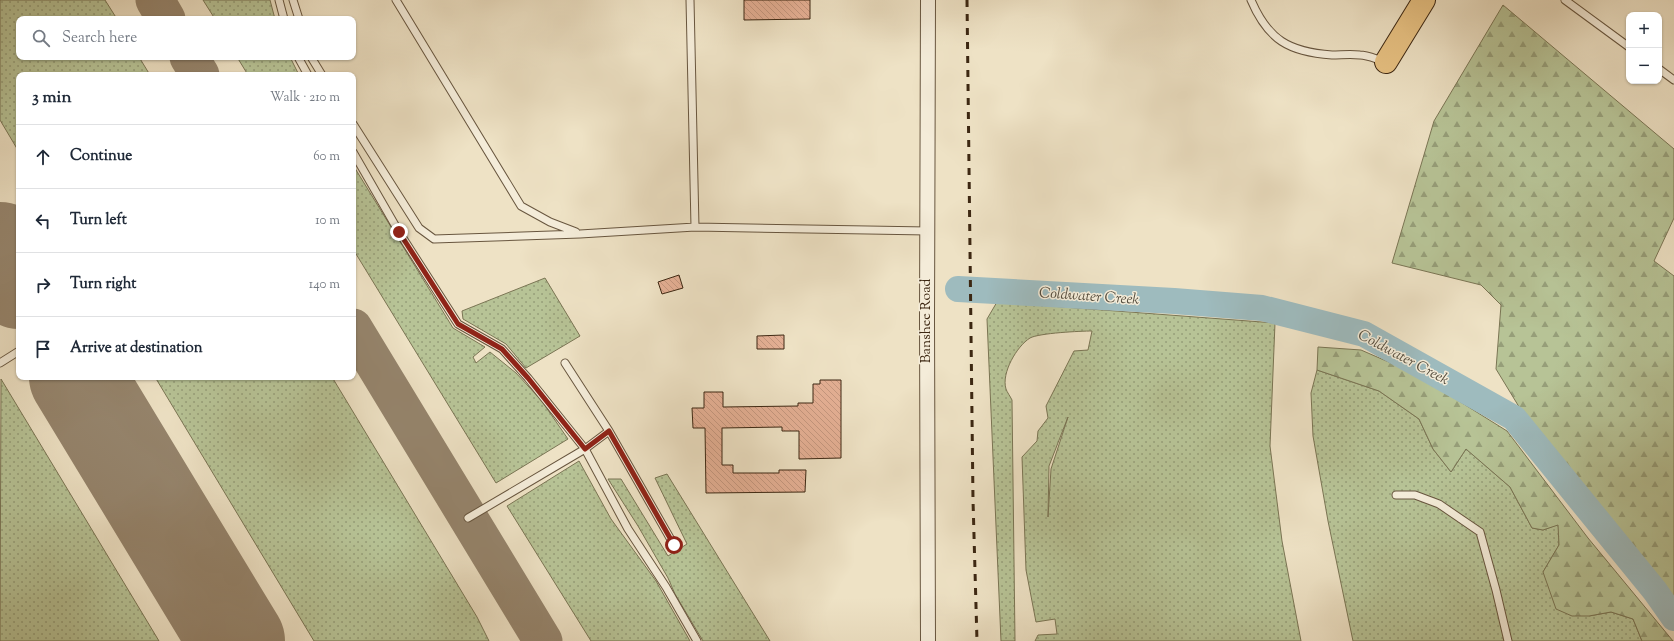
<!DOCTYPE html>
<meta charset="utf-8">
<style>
:root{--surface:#fff;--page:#f2f2f3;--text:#1f2937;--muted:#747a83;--line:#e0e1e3}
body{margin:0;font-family:"Sorts Mill Goudy",serif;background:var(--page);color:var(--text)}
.controls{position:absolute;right:12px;top:12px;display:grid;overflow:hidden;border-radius:8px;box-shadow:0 1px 3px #0004}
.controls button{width:36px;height:36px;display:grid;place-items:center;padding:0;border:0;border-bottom:1px solid var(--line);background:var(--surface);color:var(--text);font:20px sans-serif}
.stop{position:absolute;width:12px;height:12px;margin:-9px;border:3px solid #8f2418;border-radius:50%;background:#fff}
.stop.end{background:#8f2418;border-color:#fff;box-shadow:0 1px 4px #0008}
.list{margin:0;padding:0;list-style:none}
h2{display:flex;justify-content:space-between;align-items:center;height:52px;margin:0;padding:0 16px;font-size:17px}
h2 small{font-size:13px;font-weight:400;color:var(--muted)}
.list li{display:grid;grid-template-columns:26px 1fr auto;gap:12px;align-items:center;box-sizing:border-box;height:64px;padding:0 16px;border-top:1px solid var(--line)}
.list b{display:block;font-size:15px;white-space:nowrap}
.list em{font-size:13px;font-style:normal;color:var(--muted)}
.icon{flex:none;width:22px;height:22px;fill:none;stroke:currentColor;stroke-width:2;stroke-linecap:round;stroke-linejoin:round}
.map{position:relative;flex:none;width:1674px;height:641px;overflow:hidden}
.search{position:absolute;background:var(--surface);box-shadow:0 1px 3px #0004;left:16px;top:16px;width:340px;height:44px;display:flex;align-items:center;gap:10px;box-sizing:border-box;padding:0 14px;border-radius:8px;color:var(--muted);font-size:15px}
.panel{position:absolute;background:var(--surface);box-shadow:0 1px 3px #0004;left:16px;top:72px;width:340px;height:308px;border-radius:8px}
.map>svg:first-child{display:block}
</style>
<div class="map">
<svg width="1674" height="641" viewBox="0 0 1674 641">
<defs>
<pattern id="grass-dots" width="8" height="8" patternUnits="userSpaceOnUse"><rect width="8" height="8" fill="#b7c396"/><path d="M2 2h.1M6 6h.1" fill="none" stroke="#969e79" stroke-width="1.8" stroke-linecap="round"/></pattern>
<pattern id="forest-firs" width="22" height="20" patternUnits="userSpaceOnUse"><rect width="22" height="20" fill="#b7c396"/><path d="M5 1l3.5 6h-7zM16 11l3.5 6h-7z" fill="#969e79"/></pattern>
<pattern id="building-back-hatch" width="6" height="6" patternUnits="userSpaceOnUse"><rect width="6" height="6" fill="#e5b095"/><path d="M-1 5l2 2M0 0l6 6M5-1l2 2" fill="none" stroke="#c5977f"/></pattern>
</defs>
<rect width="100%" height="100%" fill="#eee2c5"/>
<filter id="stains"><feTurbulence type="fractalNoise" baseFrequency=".005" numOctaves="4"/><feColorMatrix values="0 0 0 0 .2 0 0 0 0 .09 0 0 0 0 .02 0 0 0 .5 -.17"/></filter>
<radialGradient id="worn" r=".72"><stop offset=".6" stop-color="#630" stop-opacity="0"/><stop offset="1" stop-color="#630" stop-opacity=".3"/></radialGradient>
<path fill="url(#grass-dots)" stroke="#7a7554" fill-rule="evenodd" d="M0,0H105L117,19H19V57H139L150,75H19V152L0,120Z
M203,0H270L275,19H215Z
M237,57H290L299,75H248Z
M353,165L453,328L485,347L473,357L476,363L490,352L516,373L541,400L568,439L496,483L353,249Z
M545,278L580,336L526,368L506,344L463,319L462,311Z
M997,302L1275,323L1270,446L1282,541L1301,641H1035L1038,635L1057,634L1055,619L1036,622L1026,570L1022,457L1037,441L1038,431L1048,418L1046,406L1074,351L1088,350L1092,331C1081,331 1039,333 1030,338C1017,346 1001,373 1006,389C1007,392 1010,396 1012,400L1015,641H1001L987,319ZM1068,417L1051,469L1048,517L1049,466Z
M1317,370L1379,391L1419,419L1433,449L1451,472L1466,449L1510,487L1532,528L1543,530L1559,524V545L1543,572L1589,616L1611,612L1633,619L1642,641H1353L1328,521L1313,436L1311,393Z
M155,377H332L477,617L489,641H314Z
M1,379L159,641H0Z
M579,461L611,519L656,581L690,641H591L507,506Z
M667,474L770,641H703L675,594L668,578L638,526L608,479H621L668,556L687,544L655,478Z"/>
<path fill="url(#forest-firs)" stroke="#7a7554" d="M1503,5L1674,149V218L1654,261L1674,276V599L1597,507L1524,415L1496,369L1501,305L1481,285L1392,263L1434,121Z
M1318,347L1361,350L1414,373L1507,431L1588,538L1673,641H1642L1633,619L1611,612L1589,616H1572L1556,609L1543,572L1559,545L1558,525L1543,530L1532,528L1510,487L1466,449L1451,472L1433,449L1419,419L1379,391L1317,370Z"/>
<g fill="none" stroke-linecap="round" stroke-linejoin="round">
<path stroke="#9ebbbe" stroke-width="26" d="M958,289L1174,301L1262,308L1364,334L1514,418L1655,591L1674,618"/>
<path stroke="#95846c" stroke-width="39" d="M155,0L166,19
M189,57L200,75
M353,328L543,641"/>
<path stroke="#95846c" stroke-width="96" d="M0,250L19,281
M77,377L237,641"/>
</g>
<path fill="url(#building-back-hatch)" stroke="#3c2712" d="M744,0H810V19L744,20Z
M679,275L683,288L662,294L658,282Z
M784,335V349H757V336Z
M820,380H841V458L799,459V431H782V427L722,428V465H733V473H779V470H806L805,492L706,493L705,428H693L692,408H704V392H723V407L798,406V403H813V384H820Z"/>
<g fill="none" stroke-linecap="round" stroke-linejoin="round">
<defs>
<path id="service" d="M279,0L284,19
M293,0L299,19
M396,0L521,206L550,222L576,232
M690,0L695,227L928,231
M1251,0C1268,40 1289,52 1332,55C1341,55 1350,54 1360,55C1367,55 1376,59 1383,61
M1565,0L1629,47
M298,57L308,75
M311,57L322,75
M1659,69L1674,80
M353,124L419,228L434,239L580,234L695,227
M353,152L399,232L458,324L502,349L528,378L585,449L609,431L674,545
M0,363L19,351
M565,363L609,431
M1396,495H1415L1439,504L1480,532L1496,590L1508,641
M468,518L585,449L628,529L666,587L697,641"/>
<path id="minor" d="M928,641L927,321L928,0"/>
<path id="primary" d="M1386,62L1424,0"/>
</defs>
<use href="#service" stroke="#68563f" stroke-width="9"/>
<use href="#minor" stroke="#68563f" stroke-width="16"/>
<use href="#primary" stroke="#3c2712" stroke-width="24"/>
<use href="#service" stroke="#f4ecd9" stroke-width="7"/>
<use href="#minor" stroke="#f4ecd9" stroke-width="14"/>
<use href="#primary" stroke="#e7c182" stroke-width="22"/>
<path stroke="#3c2712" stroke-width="3" stroke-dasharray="7 7" stroke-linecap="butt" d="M967,0L973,500L977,641"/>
</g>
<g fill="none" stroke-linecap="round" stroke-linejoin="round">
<path stroke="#8f2418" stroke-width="5" d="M399,232L458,324L502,349L528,378L585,449L609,431L674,545"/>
</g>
<g text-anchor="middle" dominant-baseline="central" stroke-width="3" stroke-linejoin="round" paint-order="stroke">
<g font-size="14" fill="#3c2712" stroke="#f4ecd9">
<text transform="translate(927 321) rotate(-90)">Banshee Road</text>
</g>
<g font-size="15" font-style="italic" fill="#544c3d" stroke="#f4ecd9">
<text transform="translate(1089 297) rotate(4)">Coldwater Creek</text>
<text transform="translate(1403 358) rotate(28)">Coldwater Creek</text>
</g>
</g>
<rect width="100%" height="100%" filter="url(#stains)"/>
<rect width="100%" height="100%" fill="url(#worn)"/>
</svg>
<div class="controls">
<button>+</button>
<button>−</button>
</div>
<div class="stop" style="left:674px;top:545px"></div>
<div class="stop end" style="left:399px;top:232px"></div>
<div class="search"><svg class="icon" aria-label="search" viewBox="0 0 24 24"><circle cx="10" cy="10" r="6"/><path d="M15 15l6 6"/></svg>Search here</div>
<section class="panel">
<h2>3 min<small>Walk · 210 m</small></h2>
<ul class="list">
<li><svg class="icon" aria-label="ahead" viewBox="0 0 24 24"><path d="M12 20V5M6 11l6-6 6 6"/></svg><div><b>Continue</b></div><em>60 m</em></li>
<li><svg class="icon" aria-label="left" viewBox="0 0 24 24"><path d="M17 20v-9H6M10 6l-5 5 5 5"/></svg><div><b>Turn left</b></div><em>10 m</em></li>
<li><svg class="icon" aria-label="right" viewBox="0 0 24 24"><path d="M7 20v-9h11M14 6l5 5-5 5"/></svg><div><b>Turn right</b></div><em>140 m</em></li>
<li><svg class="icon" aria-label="arrive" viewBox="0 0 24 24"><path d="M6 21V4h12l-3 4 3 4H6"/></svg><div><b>Arrive at destination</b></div></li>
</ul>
</section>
</div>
